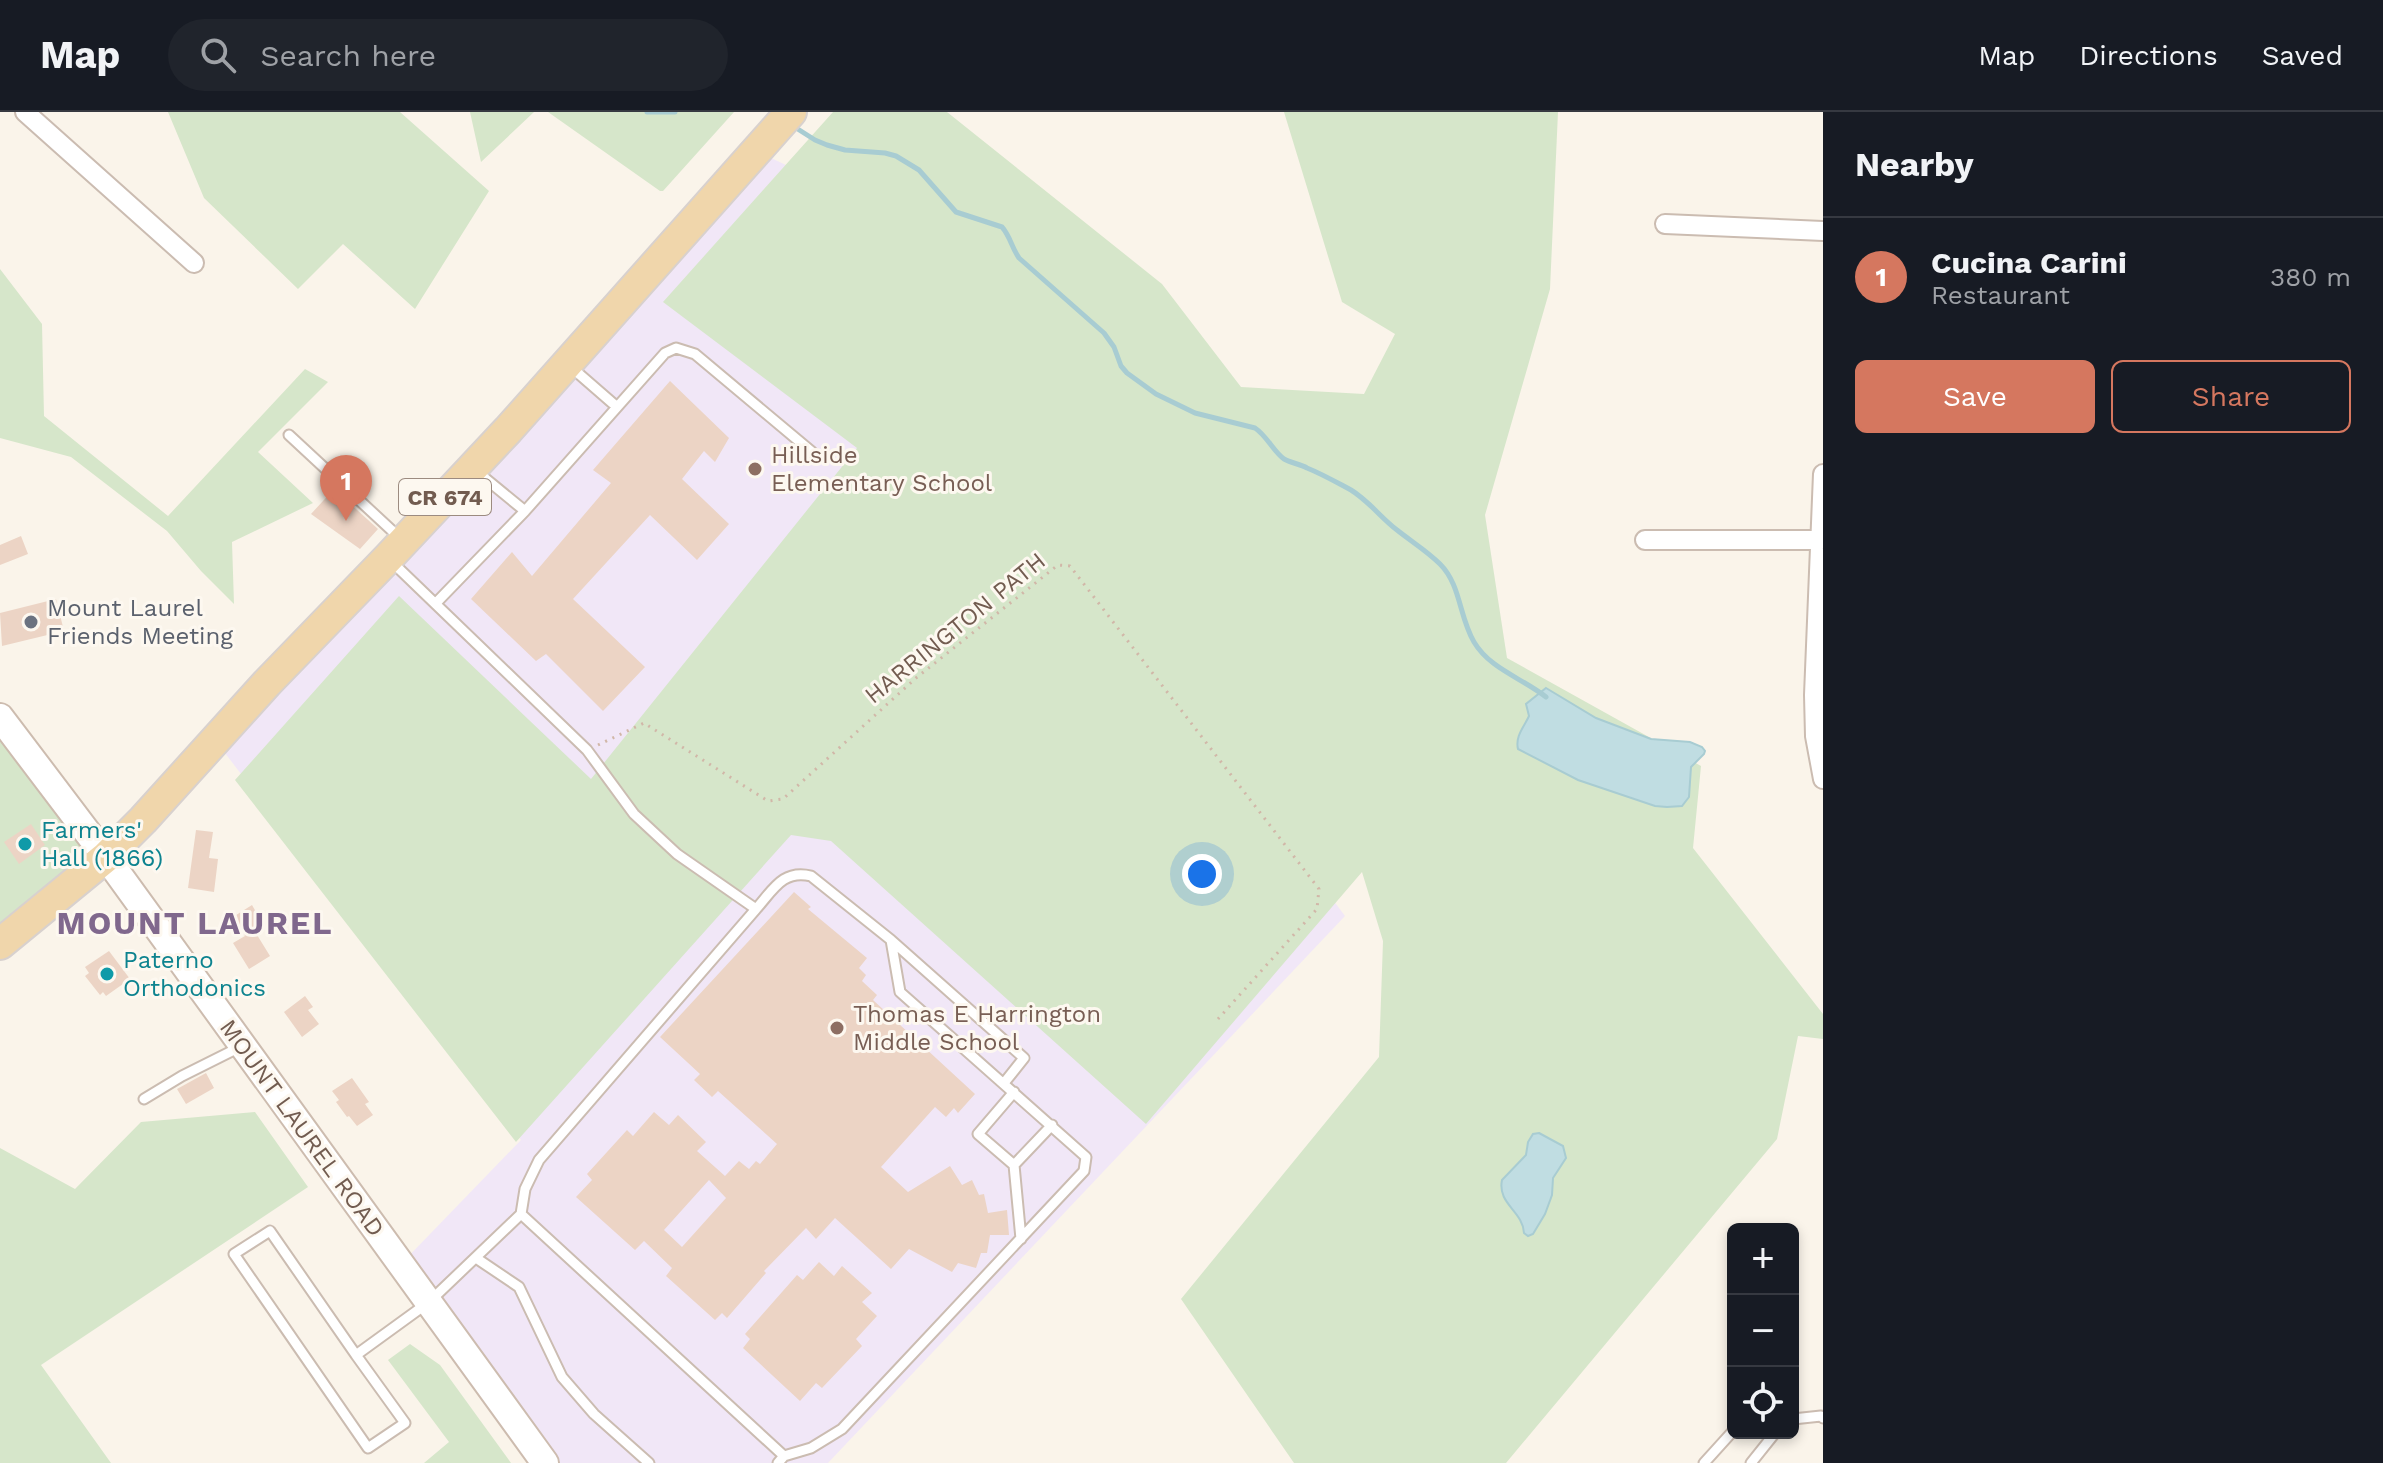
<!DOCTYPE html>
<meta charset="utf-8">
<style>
:root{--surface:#171b24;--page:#20242c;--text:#f1f3f6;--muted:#9ea1a6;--line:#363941;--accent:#d5775f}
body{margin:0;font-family:"Work Sans",sans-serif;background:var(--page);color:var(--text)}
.controls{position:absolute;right:24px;bottom:24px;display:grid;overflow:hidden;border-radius:12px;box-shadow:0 4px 12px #0003}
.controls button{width:72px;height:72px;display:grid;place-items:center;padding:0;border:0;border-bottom:2px solid var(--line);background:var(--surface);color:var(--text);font:40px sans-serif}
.you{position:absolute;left:1202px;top:762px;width:28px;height:28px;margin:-20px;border:6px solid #fff;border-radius:50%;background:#1a73e8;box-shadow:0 0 0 12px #1a73e833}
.badge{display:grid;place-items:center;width:52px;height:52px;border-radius:50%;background:var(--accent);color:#fff;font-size:26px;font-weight:700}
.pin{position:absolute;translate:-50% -66px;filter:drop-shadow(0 2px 4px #0008)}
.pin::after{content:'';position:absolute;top:42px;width:28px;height:24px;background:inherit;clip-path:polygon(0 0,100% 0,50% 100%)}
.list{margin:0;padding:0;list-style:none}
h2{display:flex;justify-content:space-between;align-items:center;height:104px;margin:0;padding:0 32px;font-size:34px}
h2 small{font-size:26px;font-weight:400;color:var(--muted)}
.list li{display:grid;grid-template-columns:52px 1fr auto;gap:24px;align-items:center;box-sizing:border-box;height:120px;padding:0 32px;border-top:2px solid var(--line)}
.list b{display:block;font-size:30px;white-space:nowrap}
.list p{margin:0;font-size:26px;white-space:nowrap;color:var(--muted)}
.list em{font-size:26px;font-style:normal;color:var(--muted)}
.actions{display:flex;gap:16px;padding:24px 32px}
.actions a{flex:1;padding:18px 0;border:2px solid var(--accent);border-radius:12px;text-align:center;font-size:28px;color:var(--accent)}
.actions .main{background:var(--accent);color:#fff}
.icon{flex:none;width:44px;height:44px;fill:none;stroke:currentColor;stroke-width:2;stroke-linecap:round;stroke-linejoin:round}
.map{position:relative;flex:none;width:1823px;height:1351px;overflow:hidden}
header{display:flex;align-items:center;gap:48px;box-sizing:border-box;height:112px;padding:0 40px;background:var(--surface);border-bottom:2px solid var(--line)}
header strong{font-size:38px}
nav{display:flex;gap:44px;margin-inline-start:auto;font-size:28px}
.search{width:560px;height:72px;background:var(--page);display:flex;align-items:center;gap:20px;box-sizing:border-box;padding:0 28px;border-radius:44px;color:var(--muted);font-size:30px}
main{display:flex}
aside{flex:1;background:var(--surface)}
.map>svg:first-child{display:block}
</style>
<header>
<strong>Map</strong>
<div class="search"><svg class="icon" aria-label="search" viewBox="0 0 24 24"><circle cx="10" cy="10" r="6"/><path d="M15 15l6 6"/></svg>Search here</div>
<nav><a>Map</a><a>Directions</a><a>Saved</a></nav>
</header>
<main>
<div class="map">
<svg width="1823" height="1351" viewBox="0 0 1823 1351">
<rect width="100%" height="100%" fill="#faf4ea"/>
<path fill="#f1e7f7" d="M756,39L890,102L1063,428L1345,804L828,1351H545L402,1151L521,1028L215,628Z"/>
<path fill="#d6e6ca" d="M168,0H400L489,79L415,197L343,132L298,177L204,86Z
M470,0H534L481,50Z
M548,0H734L663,79H660Z
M833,0H947L1162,172L1241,275L1364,282L1395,222L1342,190L1284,0H1558L1550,177L1485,403L1507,546L1701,654L1693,736L1823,902V927L1798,924L1777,1027L1506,1351H1294L1181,1187L1379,945L1383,829L1362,760L1146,1012L831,729L791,723L516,1030L235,668L399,484L591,667L857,336L663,190Z
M0,157L42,212L44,304L168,404L305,257L328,270L258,340L313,391L232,430L234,492L201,459L167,419L71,345L0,326Z
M0,608L106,745L0,830Z
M255,1000L308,1075L41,1253L111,1351H0V1036L75,1077L141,1010Z
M410,1232L440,1253L511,1351H424L449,1330L388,1248Z"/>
<path fill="#c0dde2" stroke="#a8ccd2" stroke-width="2" d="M1546,576L1596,606L1651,627L1690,630L1702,635L1705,639L1704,642L1691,655L1689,685L1682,694L1667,695L1655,694L1578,668L1518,637C1515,624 1524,615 1529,604L1526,592Z
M1539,1021L1563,1034L1566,1046L1553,1066L1552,1083L1545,1102L1533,1122L1528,1124L1524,1121C1523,1099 1497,1092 1502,1068L1526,1043L1528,1030L1533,1022Z"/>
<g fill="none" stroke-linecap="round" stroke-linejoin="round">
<path stroke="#a8ccd2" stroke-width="5" d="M647,0H675
M793,14L815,28L827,33L845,38L885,41L896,44L919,58L956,100L1002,115C1010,124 1012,136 1019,146L1104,221L1114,235L1121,254L1127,261L1156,282L1195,301L1255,316C1267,324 1273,339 1284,347C1291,351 1300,352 1307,356C1322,362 1336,370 1351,378C1369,389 1381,406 1397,418C1412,430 1427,439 1440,452C1461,473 1459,505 1474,530C1490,557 1522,566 1546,585"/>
</g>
<path fill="#ecd4c5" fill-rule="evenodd" d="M670,269L729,326L715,350L704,339L682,367L729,412L697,448L650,403L573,487L645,555L603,599L546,542L536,549L471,487L512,440L532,464L611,371L593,358Z
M334,377L378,417L360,437L311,402Z
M21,424L28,442L0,453V433Z
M56,487L64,519L2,534L0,501Z
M31,712L45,733L19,752L4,730Z
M196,718L213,720L209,746L218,747L214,780L188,776Z
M794,780L811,795L808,797L867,846L859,856L866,863L862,869L877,883L873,888L975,982L958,1001L954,996L946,1005L935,995L881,1055L908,1080L950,1054L962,1073L972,1068L979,1083L984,1082L988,1101L1007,1098L1009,1123H990L987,1141H981L976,1156L958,1151L952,1160L909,1137L891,1157L835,1106L816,1127L806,1116L764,1159L766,1161L727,1206L722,1201L715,1208L666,1164L672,1156L644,1129L635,1138L576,1085L592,1068L587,1062L627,1018L633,1024L654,1000L669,1013L678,1003L706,1030L697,1039L725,1064L739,1049L749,1057L756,1049L760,1052L777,1032L718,979L712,985L694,968L700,962L660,925ZM709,1068L726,1086L682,1135L664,1118Z
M252,793L263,812L254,818L270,844L249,857L233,831L245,824L233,805Z
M109,839L130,867L106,884L103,880L100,883L85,864L89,861L85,855Z
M305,884L313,895L308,898L319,912L302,925L284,900Z
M206,961L214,976L186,992L177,977Z
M352,966L369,990L365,992L373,1003L357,1014L349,1004L347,1005L336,990L339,988L332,979Z
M819,1150L834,1164L842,1154L872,1181L862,1190L877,1204L856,1227L862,1234L822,1276L816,1271L800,1289L743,1236L750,1227L745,1222L797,1163L803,1168Z"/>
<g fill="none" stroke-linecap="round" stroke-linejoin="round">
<defs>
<path id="lane" d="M571,255L617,295
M289,323L401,427
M475,358L525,399
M392,450L587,638L634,702L677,742L756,797L539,1048L525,1077L521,1102L784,1344L778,1351
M436,491L525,399L665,241L676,236L695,242L812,340
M756,797C773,778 783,757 811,764L891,828L900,880L1086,1045L1084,1059L842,1317L811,1336L784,1344
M891,828L1024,946L1004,971
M1014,980L978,1022L1014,1053
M144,987L182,964L240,935
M1021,1127L1014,1053L1052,1013
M476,1146L519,1175L562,1265L594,1302L649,1351
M356,1243L270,1119L234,1142L368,1336L405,1311L356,1243L429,1190L521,1102
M1793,1307L1821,1304L1823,1306
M1704,1351L1733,1319
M1751,1351L1775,1321"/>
<path id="street" d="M25,0L194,151
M1665,112L1823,119
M1823,362L1814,583L1815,624L1823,667
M1645,428H1821"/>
<path id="secondary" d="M0,605L106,745L545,1351"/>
<path id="primary" d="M0,832L106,745L143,708L267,571L388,446L508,318L791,0"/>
</defs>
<use href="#lane" stroke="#cbbcb1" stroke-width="13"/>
<use href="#street" stroke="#cbbcb1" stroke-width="22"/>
<use href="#secondary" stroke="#cdbcaf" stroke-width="30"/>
<use href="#primary" stroke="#d8d1ce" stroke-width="34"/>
<path stroke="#d1b7a8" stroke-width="3" stroke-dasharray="2 6" stroke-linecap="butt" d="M598,633L644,611L768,689L783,687L916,566L1058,453L1070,454L1319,777L1317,797L1218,907"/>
<use href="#lane" stroke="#fff" stroke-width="9"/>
<use href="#street" stroke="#fff" stroke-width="18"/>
<use href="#secondary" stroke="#fff" stroke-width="26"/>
<use href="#primary" stroke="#f0d6ab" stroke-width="30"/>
</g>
<g fill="#8d6e63" stroke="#fdf8f0" stroke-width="3">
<circle cx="755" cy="357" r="8"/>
<circle cx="837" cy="916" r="8"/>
</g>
<circle fill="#6b7280" stroke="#fdf8f0" stroke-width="3" cx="31" cy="510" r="8"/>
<g fill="#0f9aa8" stroke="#fdf8f0" stroke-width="3">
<circle cx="25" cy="732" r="8"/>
<circle cx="107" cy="862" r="8"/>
</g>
<g text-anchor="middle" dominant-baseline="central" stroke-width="6" stroke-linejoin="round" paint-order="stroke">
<rect fill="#fdf8f0" stroke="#9c8b80" stroke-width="2" x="399" y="367" width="92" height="36" rx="6"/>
<g font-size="22" font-weight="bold" fill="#725c50">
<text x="445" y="385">CR 674</text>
</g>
<g font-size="24" fill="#785e54" stroke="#fdf8f0" text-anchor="start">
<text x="771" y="343">Hillside<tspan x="771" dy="28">Elementary School</tspan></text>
<text x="853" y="902">Thomas E Harrington<tspan x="853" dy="28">Middle School</tspan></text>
</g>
<g font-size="24" fill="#5b616d" stroke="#fdf8f0" text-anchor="start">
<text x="47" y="496">Mount Laurel<tspan x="47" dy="28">Friends Meeting</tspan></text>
</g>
<g font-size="24" fill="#725c50" stroke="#fdf8f0">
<text transform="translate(955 516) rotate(-39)">HARRINGTON PATH</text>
<text transform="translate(302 1016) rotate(54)">MOUNT LAUREL ROAD</text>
</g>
<g font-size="24" fill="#0d838f" stroke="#fdf8f0" text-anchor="start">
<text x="41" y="718">Farmers'<tspan x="41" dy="28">Hall (1866)</tspan></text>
<text x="123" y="848">Paterno<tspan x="123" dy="28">Orthodonics</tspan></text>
</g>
<g font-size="32" font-weight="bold" letter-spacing="2" fill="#80688d" stroke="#fdf8f0">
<text x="195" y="811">MOUNT LAUREL</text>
</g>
</g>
</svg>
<div class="controls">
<button>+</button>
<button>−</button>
<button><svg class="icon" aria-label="locate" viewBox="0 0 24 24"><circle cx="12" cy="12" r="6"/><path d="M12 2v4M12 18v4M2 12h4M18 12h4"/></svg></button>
</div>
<div class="you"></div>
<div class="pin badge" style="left:346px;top:409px">1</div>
</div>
<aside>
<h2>Nearby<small></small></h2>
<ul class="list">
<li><span class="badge">1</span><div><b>Cucina Carini</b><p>Restaurant</p></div><em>380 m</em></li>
</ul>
<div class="actions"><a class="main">Save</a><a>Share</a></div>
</aside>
</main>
